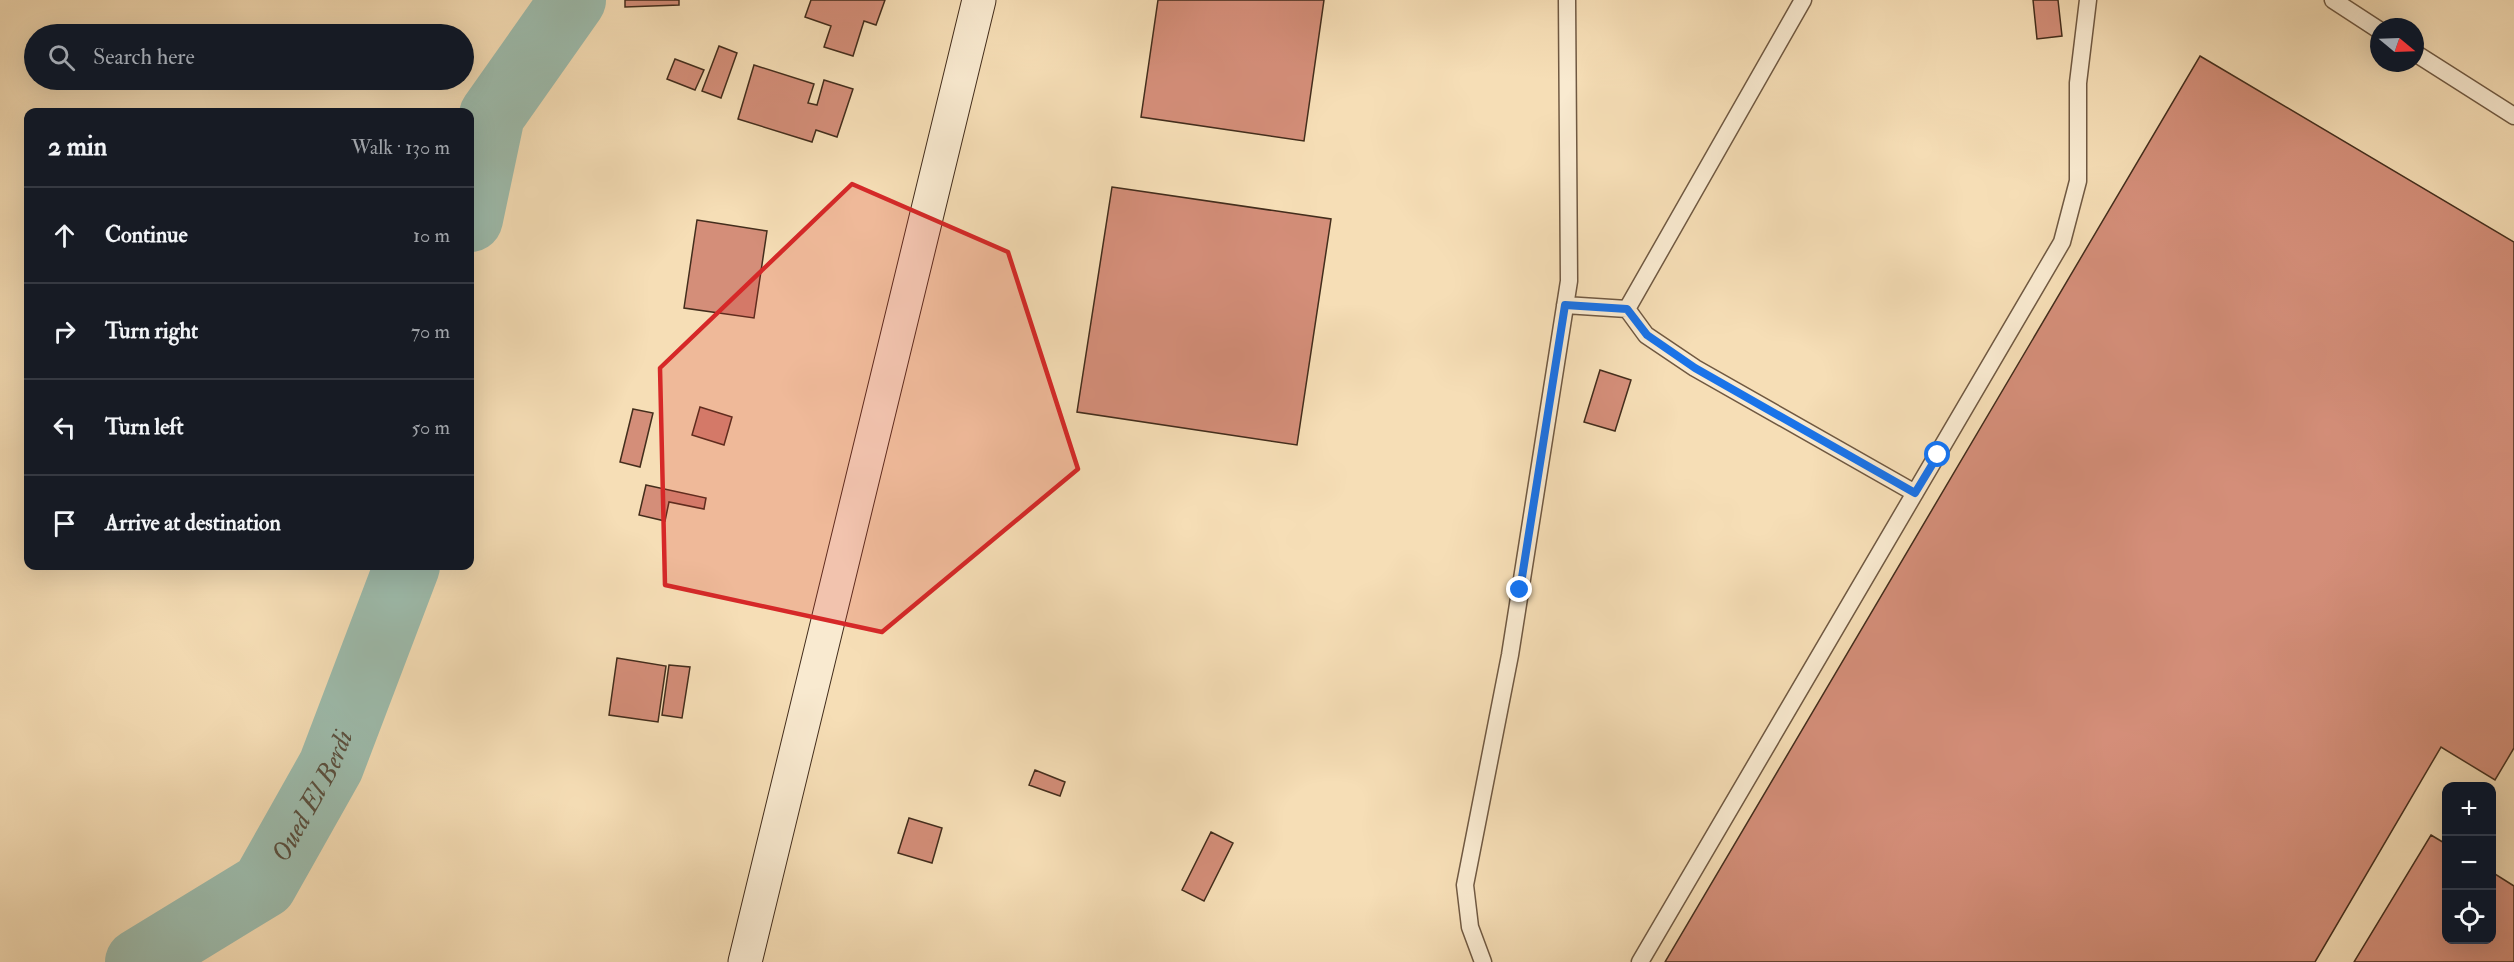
<!DOCTYPE html>
<meta charset="utf-8">
<style>
:root{--surface:#171b24;--page:#242831;--text:#f1f3f6;--muted:#9ea1a6;--line:#363941}
body{margin:0;font-family:"IM FELL Double Pica",serif;background:var(--page);color:var(--text)}
.controls{position:absolute;right:18px;bottom:18px;display:grid;overflow:hidden;border-radius:12px;box-shadow:0 6px 24px #0002}
.controls button{width:54px;height:54px;display:grid;place-items:center;padding:0;border:0;border-bottom:2px solid var(--line);background:var(--surface);color:var(--text);font:30px sans-serif}
.compass{position:absolute;left:2370px;top:18px;width:54px;height:54px;border-radius:50%;background:var(--surface);box-shadow:0 6px 24px #0002;rotate:109deg}
.stop{position:absolute;width:18px;height:18px;margin:-14px;border:4px solid #1a73e8;border-radius:50%;background:#fff}
.stop.end{background:#1a73e8;border-color:#fff;box-shadow:0 2px 6px #0008}
.list{margin:0;padding:0;list-style:none}
h2{display:flex;justify-content:space-between;align-items:center;height:78px;margin:0;padding:0 24px;font-size:26px}
h2 small{font-size:20px;font-weight:400;color:var(--muted)}
.list li{display:grid;grid-template-columns:39px 1fr auto;gap:18px;align-items:center;box-sizing:border-box;height:96px;padding:0 24px;border-top:2px solid var(--line)}
.list b{display:block;font-size:22px;white-space:nowrap}
.list em{font-size:20px;font-style:normal;color:var(--muted)}
.icon{flex:none;width:33px;height:33px;fill:none;stroke:currentColor;stroke-width:2;stroke-linecap:round;stroke-linejoin:round}
.map{position:relative;flex:none;width:2514px;height:962px;overflow:hidden}
.search{position:absolute;background:var(--surface);box-shadow:0 6px 24px #0002;left:24px;top:24px;width:450px;height:66px;display:flex;align-items:center;gap:15px;box-sizing:border-box;padding:0 21px;border-radius:33px;color:var(--muted);font-size:22px}
.panel{position:absolute;background:var(--surface);box-shadow:0 6px 24px #0002;left:24px;top:108px;width:450px;height:462px;border-radius:12px}
.map>svg:first-child{display:block}
</style>
<div class="map">
<svg width="2514" height="962" viewBox="0 0 2514 962">
<rect width="100%" height="100%" fill="#f6deb6"/>
<filter id="stains"><feTurbulence type="fractalNoise" baseFrequency=".00333" numOctaves="4"/><feColorMatrix values="0 0 0 0 .2 0 0 0 0 .09 0 0 0 0 .02 0 0 0 .5 -.17"/></filter>
<radialGradient id="worn" r=".72"><stop offset=".6" stop-color="#630" stop-opacity="0"/><stop offset="1" stop-color="#630" stop-opacity=".3"/></radialGradient>
<g fill="none" stroke-linecap="round" stroke-linejoin="round">
<g stroke="#9dbcad" stroke-width="66">
<path d="M470,219L492,115L573,0"/>
<path id="s1" d="M138,962L264,885L331,766L407,566"/>
</g>
</g>
<path fill="#d48e79" stroke="#432d1c" stroke-width="1.5" d="M625,0H679V5L625,7Z
M811,0H885L876,25L864,21L853,56L824,47L831,26L805,17Z
M1158,0H1324L1304,141L1141,117Z
M2033,0H2058L2062,36L2037,39Z
M719,46L737,53L721,98L702,91Z
M2200,56L2514,242V748L2495,780L2441,747L2315,962H1665Z
M675,59L704,70L695,90L667,79Z
M754,65L814,84L808,103L817,105L824,80L853,89L837,137L816,130L812,142L738,119Z
M1112,187L1331,219L1297,445L1077,412Z
M697,220L767,231L754,318L684,308Z
M1600,370L1631,380L1615,431L1584,422Z
M700,407L732,417L724,445L692,435Z
M633,409L653,413L640,467L620,462Z
M646,485L706,498L704,509L669,502L665,521L639,515Z
M617,658L666,666L658,722L609,715Z
M669,665L690,667L682,718L662,715Z
M1035,770L1065,782L1060,796L1029,785Z
M909,818L942,828L932,863L898,853Z
M1211,832L1233,843L1204,901L1182,890Z
M2431,835L2446,844V940H2492V872L2514,886V962H2354Z"/>
<g fill="none" stroke-linecap="round" stroke-linejoin="round">
<defs>
<path id="service" d="M2333,0L2379,30
M2415,53L2514,116
M1565,305L1627,309L1803,0
M1627,309L1646,335L1695,368L1915,493
M1483,962L1470,927L1465,885L1510,655L1569,281L1567,0
M1640,962L2062,242L2078,181V83L2088,0"/>
<path id="secondary" d="M745,962L979,0"/>
</defs>
<use href="#service" stroke="#705942" stroke-width="19"/>
<use href="#secondary" stroke="#432d1c" stroke-width="35"/>
<use href="#service" stroke="#f9ead0" stroke-width="16"/>
<use href="#secondary" stroke="#f9ead0" stroke-width="33"/>
</g>
<g fill="none" stroke-linecap="round" stroke-linejoin="round">
<path stroke="#1a73e8" stroke-width="8" d="M1520,590L1565,305L1627,309L1647,335L1695,368L1915,493L1938,455"/>
</g>
<path fill="#d62828" fill-opacity="0.2" stroke="#d62828" stroke-width="4.5" stroke-linejoin="round" d="M852,184L1008,252L1078,469L882,632L665,585L660,368Z"/>
<g text-anchor="middle" dominant-baseline="central" stroke-width="4.5" stroke-linejoin="round" paint-order="stroke">
<g font-size="27" font-style="italic" fill="#5a5140" stroke="#f9ead0">
<text stroke="none"><textPath href="#s1" startOffset="249">Oued El Berdi</textPath></text>
</g>
</g>
<rect width="100%" height="100%" filter="url(#stains)"/>
<rect width="100%" height="100%" fill="url(#worn)"/>
</svg>
<div class="controls">
<button>+</button>
<button>−</button>
<button><svg class="icon" aria-label="locate" viewBox="0 0 24 24"><circle cx="12" cy="12" r="6"/><path d="M12 2v4M12 18v4M2 12h4M18 12h4"/></svg></button>
</div>
<svg class="compass" viewBox="-18 -18 36 36"><path d="M0-13l5 13h-10z" fill="#e53935"/><path d="M0 13l5-13h-10z" fill="#9ea1a6"/></svg>
<div class="stop" style="left:1938px;top:455px"></div>
<div class="stop end" style="left:1520px;top:590px"></div>
<div class="search"><svg class="icon" aria-label="search" viewBox="0 0 24 24"><circle cx="10" cy="10" r="6"/><path d="M15 15l6 6"/></svg>Search here</div>
<section class="panel">
<h2>2 min<small>Walk · 130 m</small></h2>
<ul class="list">
<li><svg class="icon" aria-label="ahead" viewBox="0 0 24 24"><path d="M12 20V5M6 11l6-6 6 6"/></svg><div><b>Continue</b></div><em>10 m</em></li>
<li><svg class="icon" aria-label="right" viewBox="0 0 24 24"><path d="M7 20v-9h11M14 6l5 5-5 5"/></svg><div><b>Turn right</b></div><em>70 m</em></li>
<li><svg class="icon" aria-label="left" viewBox="0 0 24 24"><path d="M17 20v-9H6M10 6l-5 5 5 5"/></svg><div><b>Turn left</b></div><em>50 m</em></li>
<li><svg class="icon" aria-label="arrive" viewBox="0 0 24 24"><path d="M6 21V4h12l-3 4 3 4H6"/></svg><div><b>Arrive at destination</b></div></li>
</ul>
</section>
</div>
